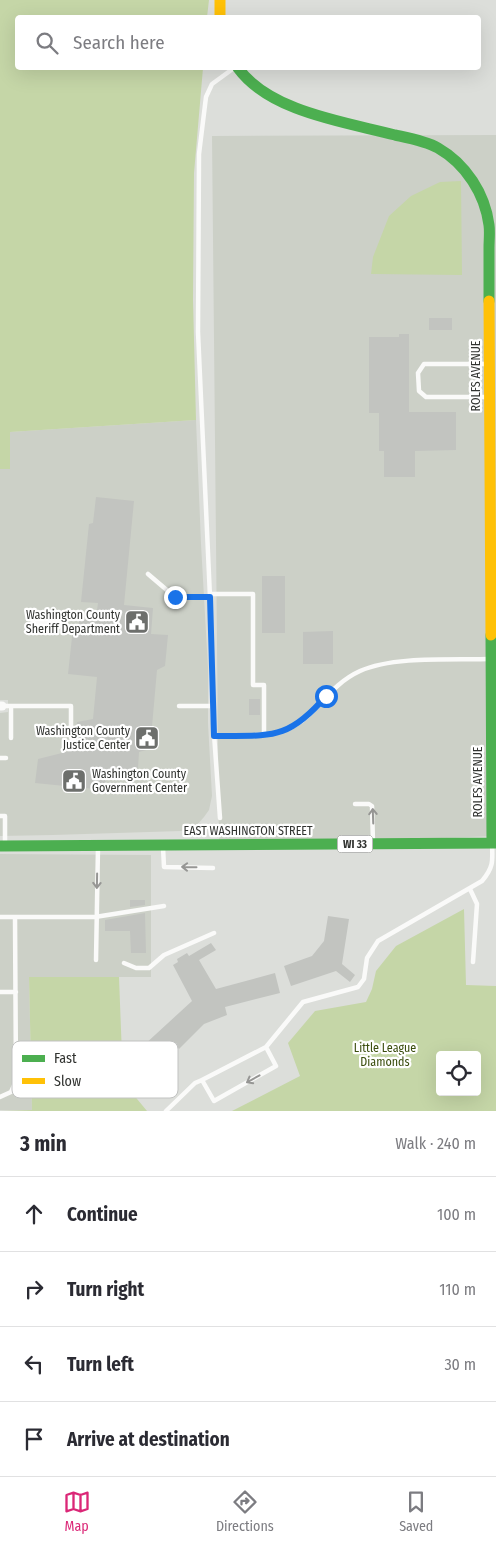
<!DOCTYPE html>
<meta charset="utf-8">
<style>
:root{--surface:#fff;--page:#f2f2f3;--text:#2b2b33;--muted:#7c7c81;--line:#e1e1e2;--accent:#db2777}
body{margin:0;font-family:"Fira Sans Condensed",sans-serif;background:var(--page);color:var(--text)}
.controls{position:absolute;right:15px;bottom:15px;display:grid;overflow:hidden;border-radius:5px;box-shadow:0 5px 20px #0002}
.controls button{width:45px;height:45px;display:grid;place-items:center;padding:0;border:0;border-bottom:1px solid var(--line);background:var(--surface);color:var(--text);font:25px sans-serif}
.stop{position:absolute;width:15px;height:15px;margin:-11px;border:4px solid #1a73e8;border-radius:50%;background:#fff}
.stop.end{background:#1a73e8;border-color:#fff;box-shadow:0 1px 5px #0008}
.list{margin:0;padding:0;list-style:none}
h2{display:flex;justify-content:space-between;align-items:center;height:65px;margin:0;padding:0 20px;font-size:21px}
h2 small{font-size:16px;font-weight:400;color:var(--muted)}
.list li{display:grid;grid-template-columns:32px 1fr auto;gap:15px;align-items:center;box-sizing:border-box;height:75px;padding:0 20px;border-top:1px solid var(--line)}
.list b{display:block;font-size:19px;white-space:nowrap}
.list em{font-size:16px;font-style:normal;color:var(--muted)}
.icon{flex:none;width:28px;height:28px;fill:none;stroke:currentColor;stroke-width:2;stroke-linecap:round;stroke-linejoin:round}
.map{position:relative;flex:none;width:496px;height:1111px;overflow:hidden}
.search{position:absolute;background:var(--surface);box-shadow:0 5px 20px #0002;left:15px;right:15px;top:15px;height:55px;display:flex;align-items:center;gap:12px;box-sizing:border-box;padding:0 18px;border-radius:5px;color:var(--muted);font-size:19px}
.sheet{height:365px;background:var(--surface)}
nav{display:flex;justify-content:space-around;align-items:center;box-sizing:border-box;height:70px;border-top:1px solid var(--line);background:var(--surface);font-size:14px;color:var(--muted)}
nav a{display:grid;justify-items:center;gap:2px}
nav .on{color:var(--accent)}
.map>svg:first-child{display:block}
</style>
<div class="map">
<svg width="496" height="1111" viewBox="0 0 496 1111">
<rect width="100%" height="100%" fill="#dcdeda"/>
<path fill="#ccd0c7" d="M496,135V836L219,846L212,136Z
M196,420L201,544L208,668V723L212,796L209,810L204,817L197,825L181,831L53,835L0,836V713L8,712V700H0V469H10V432Z
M0,854L151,855V977H29L32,1110H0Z"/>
<path fill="#c5d6a7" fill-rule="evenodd" d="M0,0H209L207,17L18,18V68H203L194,173L193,300L196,420L10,432V469H0Z
M461,181L462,275L371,274L373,257L389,216L411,196L440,182Z
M464,909L466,985L496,986V1111H232L300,1076L288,1043L315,1011L366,1002L372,989L376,971L396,946ZM440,1055H477V1092H440Z
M29,977H119L123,1082L147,1111H0L32,1110Z"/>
<path fill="#c2c4c0" d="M429,318H452V330H429Z
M399,334H409V412H456V450L415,451V477H384V451H379V413H369V337H399Z
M96,497L134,501L124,605L153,608L151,634L168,635L165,666L157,670L150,749L139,752L138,768L106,776L105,790L35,783L38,759L74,750L77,722L93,719L97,677L68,674L73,628L79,626V621L96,617L98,603L81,602L89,524L93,523Z
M262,576H285V633H262Z
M333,631V664H303V632Z
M249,699H260V715H249Z
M130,900H145V905L130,907Z
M145,913L146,953H131L130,931H105V920Z
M328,916L349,919L342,964L355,975L350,982L336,971L291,986L284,966L312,956L324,941Z
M211,943L216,950L199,960L216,989L275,973L280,993L225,1007L227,1015L204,1024L179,1049L176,1045L138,1083L132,1076L140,1067L131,1057L192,1001L173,965L178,962L177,959L187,953L189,956Z"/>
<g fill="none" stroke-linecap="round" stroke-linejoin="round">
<path stroke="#fafaf9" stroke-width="4.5" d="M488,397H426L419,391L418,373L424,364H489
M148,574L175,597H210
M210,594H253V685H264V735
M32,623H55
M2,706H71V738
M11,706V738
M179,706H212
M214,735C247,735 283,741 309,715C326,698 338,681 360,671C393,656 453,660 489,659
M0,758H6
M355,804H369L372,806L373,843
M0,816H5V844
M220,818L212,706L210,597L198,332L199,154L206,97L212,84L234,68
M163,847L164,867L213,868
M470,889L477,904L473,962
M0,917H95L164,906
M96,960L98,847
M124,963L136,968H149L164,955L214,933
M0,992H16
M266,1047L276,1066L214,1101L202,1080L266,1047L303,1002L358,987L364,979L367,958L378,941L482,881C493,868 493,862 492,844
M0,1097L11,1092L16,1081L15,917
M166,1111L195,1083L202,1080"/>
<path stroke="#fafaf9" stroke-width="9" d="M0,706H2"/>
<path stroke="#4caf50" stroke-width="11" d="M238,68C270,112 345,122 395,135C409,138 426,141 438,148C466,164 485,194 489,225C490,232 489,240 489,248C489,265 489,283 489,301
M491,635L492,843
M0,846L496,843"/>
<path stroke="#ffc107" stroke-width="11" d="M220,0V18
M489,301L491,635"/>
</g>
<defs><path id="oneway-shaft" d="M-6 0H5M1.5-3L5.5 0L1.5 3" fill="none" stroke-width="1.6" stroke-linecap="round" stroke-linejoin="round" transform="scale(1.25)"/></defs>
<g stroke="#969694">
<use href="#oneway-shaft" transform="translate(373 816) rotate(-92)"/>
<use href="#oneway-shaft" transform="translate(189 867) rotate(-179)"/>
<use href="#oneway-shaft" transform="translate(97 881) rotate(91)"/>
<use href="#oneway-shaft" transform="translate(253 1079) rotate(151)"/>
</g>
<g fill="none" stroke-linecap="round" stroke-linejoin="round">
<path stroke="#1a73e8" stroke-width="6" d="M175,597H210L214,736C269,735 287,742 326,696"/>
</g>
<defs>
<symbol id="civic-square" viewBox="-11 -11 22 22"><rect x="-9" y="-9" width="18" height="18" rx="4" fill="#6d6f6c" stroke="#fff"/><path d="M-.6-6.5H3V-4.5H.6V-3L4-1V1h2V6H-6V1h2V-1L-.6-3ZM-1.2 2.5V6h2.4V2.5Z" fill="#fff"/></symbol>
</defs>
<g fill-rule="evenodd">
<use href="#civic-square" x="123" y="608" width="28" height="28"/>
<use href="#civic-square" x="133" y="724" width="28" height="28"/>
<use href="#civic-square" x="60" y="767" width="28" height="28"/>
</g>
<g text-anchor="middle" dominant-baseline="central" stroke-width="4.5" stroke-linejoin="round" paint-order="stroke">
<rect fill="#fff" stroke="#6f706e" stroke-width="1" x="337.5" y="835.5" width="35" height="17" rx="4"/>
<g font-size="11" font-weight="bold" fill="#313330">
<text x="355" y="844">WI 33</text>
</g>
<g font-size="12" fill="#313330" stroke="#fff">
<text transform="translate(476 376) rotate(-90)">ROLFS AVENUE</text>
<text transform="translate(478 782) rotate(-90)">ROLFS AVENUE</text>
<text x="248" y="831">EAST WASHINGTON STREET</text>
</g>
<g font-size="12" fill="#313330" stroke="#fff" text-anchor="end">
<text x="120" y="615">Washington County<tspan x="120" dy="14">Sheriff Department</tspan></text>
<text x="130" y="731">Washington County<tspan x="130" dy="14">Justice Center</tspan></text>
<text x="92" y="774" text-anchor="start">Washington County<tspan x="92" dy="14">Government Center</tspan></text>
</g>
<g font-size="12" fill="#3a4d0d" stroke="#fff">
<text x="385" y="1048">Little League<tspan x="385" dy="14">Diamonds</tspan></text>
</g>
</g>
<rect x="12" y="1041" width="166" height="57" rx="8" fill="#fff" stroke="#c1c2c1" stroke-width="1"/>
<rect x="22" y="1055" width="23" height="7" fill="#4caf50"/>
<rect x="22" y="1078" width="23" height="6" fill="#ffc107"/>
<g font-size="14" fill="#313330">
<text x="54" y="1063">Fast</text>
<text x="54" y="1086">Slow</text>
</g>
</svg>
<div class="controls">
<button><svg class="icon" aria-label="locate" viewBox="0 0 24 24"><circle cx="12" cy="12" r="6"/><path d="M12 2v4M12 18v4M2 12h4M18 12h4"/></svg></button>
</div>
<div class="stop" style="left:326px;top:696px"></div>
<div class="stop end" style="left:175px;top:597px"></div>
<div class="search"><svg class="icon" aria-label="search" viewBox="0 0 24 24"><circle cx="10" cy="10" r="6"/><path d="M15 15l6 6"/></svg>Search here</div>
</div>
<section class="sheet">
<h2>3 min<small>Walk · 240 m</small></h2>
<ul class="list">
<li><svg class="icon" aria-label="ahead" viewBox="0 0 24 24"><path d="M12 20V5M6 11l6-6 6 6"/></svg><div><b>Continue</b></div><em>100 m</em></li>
<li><svg class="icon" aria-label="right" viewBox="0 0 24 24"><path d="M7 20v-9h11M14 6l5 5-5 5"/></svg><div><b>Turn right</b></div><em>110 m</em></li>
<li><svg class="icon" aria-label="left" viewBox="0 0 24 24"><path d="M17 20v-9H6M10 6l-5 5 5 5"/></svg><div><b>Turn left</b></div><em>30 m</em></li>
<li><svg class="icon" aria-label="arrive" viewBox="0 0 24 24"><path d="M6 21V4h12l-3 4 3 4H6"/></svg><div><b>Arrive at destination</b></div></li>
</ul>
</section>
<nav>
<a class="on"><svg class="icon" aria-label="map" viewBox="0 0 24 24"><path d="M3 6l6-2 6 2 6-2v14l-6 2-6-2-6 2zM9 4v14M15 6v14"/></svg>Map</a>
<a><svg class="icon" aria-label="directions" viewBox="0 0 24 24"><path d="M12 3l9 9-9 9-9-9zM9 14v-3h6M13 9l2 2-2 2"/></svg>Directions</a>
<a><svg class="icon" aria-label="saved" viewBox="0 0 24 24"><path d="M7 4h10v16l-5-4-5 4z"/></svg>Saved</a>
</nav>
